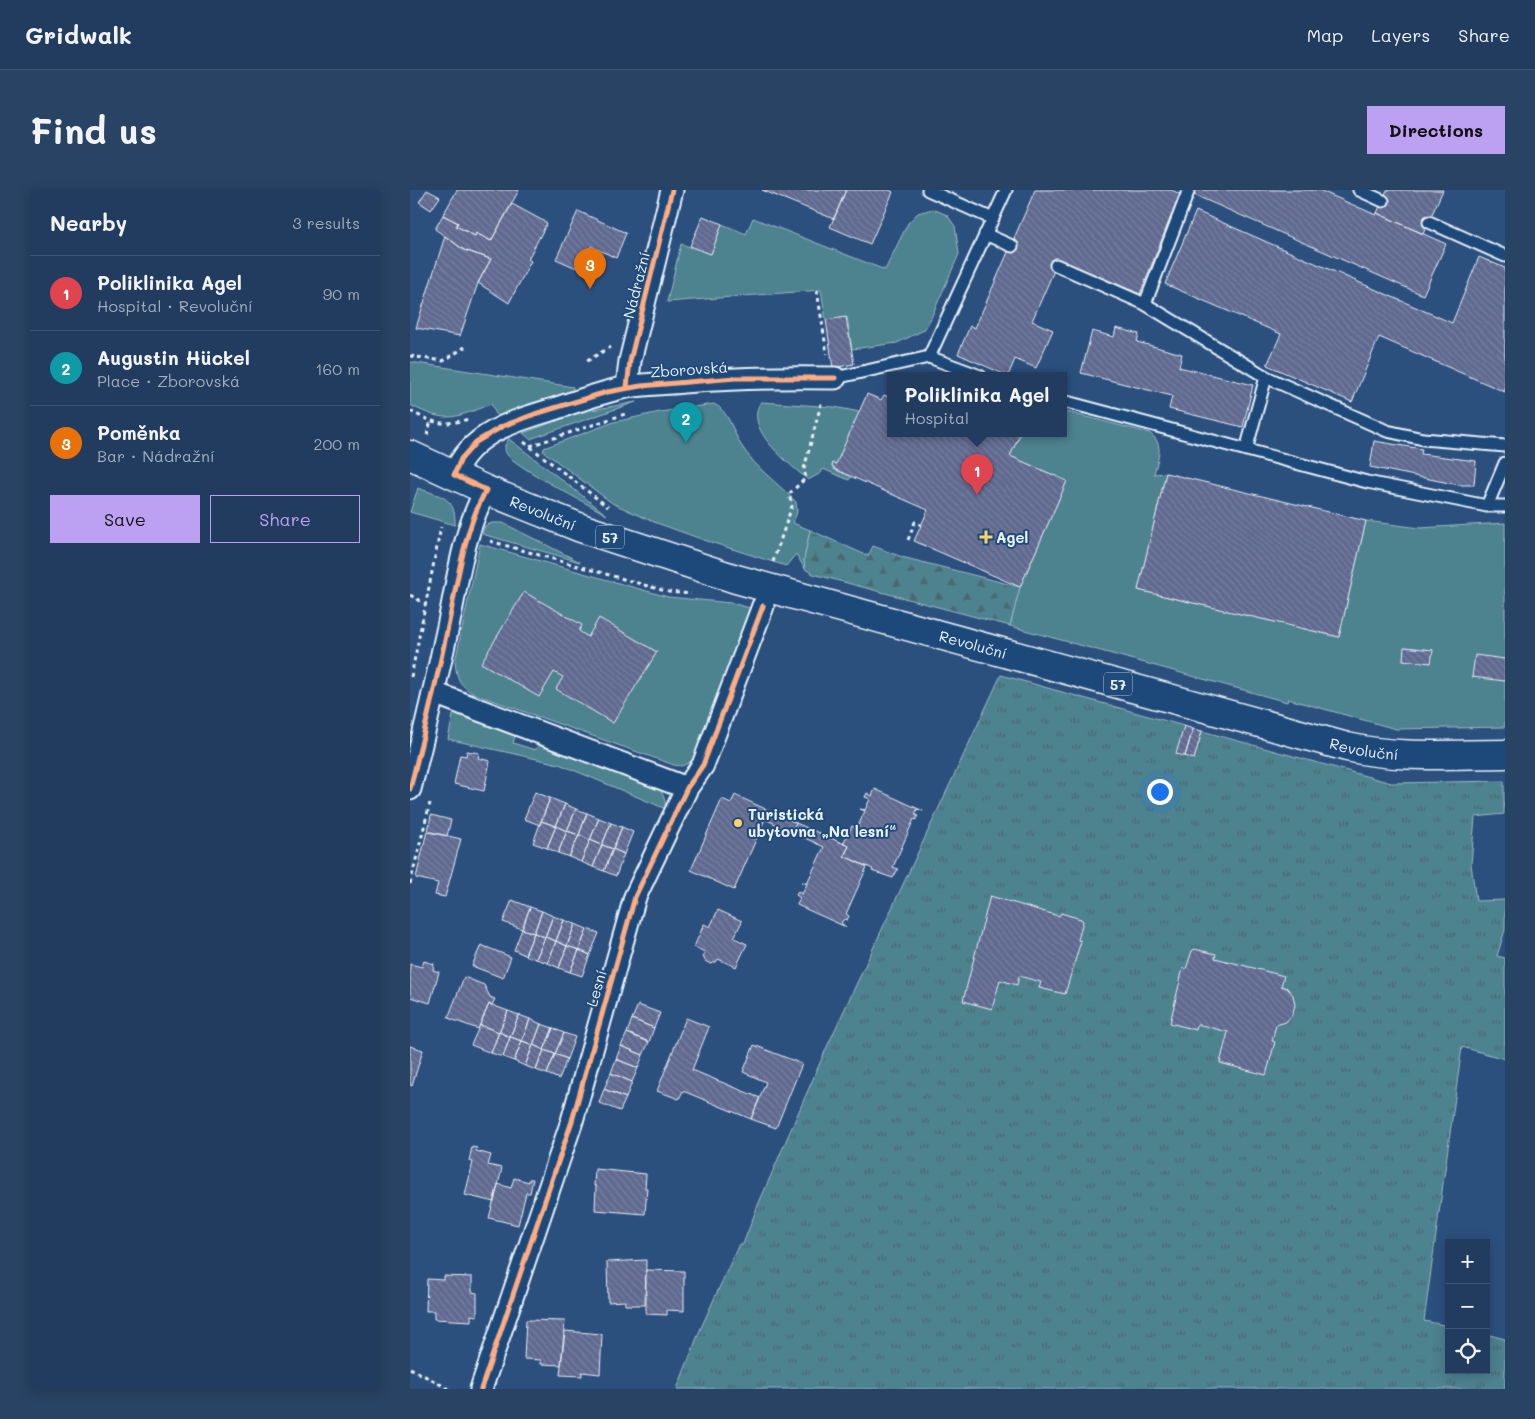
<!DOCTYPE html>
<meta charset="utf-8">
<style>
:root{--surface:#213c5e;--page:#294364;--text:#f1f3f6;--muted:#a2adbc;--line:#3e5673;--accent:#bca0f2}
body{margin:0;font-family:Mali,sans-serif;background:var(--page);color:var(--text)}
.controls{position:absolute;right:15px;bottom:15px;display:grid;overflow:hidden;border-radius:0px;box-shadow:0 2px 12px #0003}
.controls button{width:45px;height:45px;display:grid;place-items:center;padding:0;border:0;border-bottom:1px solid var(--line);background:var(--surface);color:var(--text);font:25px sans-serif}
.you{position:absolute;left:749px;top:601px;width:18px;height:18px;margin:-12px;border:4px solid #fff;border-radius:50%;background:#1a73e8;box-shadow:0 0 0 8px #1a73e833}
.badge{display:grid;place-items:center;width:32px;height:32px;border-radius:50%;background:var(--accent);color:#fff;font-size:16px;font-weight:700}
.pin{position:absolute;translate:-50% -41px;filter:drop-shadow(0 1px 2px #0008)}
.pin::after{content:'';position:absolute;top:26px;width:18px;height:15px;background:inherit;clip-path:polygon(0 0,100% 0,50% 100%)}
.popup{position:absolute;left:477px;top:182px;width:180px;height:65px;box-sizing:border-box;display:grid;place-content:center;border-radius:0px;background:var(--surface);filter:drop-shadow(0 1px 4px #0005);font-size:16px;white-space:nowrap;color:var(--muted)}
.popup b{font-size:19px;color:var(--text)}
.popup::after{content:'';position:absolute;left:50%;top:100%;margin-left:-10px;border:10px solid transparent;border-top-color:var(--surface)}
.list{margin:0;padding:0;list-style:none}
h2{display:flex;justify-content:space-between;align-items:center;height:65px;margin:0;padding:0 20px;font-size:21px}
h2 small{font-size:16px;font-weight:400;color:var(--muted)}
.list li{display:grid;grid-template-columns:32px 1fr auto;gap:15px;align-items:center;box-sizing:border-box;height:75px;padding:0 20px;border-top:1px solid var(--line)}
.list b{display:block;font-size:19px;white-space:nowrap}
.list p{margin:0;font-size:16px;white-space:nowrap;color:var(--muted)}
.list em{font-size:16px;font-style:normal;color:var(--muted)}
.actions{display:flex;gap:10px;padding:15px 20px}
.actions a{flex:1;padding:11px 0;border:1px solid var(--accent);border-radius:0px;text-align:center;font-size:18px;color:var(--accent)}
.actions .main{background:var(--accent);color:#111}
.icon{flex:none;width:28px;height:28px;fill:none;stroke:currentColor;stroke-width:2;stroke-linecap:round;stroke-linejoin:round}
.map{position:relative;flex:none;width:1095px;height:1199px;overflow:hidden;border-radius:0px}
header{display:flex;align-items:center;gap:30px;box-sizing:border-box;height:70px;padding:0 25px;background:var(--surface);border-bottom:1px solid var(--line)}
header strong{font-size:24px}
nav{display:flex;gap:28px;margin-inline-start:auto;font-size:18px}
.intro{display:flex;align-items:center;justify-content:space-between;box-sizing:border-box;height:120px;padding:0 30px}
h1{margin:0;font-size:35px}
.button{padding:12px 22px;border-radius:0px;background:var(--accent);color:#111;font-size:18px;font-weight:700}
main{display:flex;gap:30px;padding:0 30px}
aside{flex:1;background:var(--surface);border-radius:0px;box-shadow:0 2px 12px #0003}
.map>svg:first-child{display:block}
</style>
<header>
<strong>Gridwalk</strong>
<nav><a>Map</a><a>Layers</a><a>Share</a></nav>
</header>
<div class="intro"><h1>Find us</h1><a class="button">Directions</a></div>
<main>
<aside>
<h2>Nearby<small>3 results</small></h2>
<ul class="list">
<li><span class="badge" style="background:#e0444e">1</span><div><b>Poliklinika Agel</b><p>Hospital · Revoluční</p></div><em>90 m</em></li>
<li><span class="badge" style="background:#0f9aa8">2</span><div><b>Augustin Hückel</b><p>Place · Zborovská</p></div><em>160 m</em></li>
<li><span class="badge" style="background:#e8710a">3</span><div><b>Poměnka</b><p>Bar · Nádražní</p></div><em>200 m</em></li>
</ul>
<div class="actions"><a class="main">Save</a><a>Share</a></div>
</aside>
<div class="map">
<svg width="1095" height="1199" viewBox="0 0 1095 1199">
<defs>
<pattern id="forest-firs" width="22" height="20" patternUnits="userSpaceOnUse" patternTransform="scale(1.25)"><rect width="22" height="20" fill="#4e828f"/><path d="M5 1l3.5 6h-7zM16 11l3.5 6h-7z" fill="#4a6870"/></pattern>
<pattern id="park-tufts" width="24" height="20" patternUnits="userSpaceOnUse" patternTransform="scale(1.25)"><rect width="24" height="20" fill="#4e828f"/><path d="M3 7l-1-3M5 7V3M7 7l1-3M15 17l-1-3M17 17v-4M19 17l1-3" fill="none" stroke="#4a6870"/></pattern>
<pattern id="building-back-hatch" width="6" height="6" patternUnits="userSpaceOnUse" patternTransform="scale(1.25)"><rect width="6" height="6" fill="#60698f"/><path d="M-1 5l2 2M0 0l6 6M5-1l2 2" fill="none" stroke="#777fa0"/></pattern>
</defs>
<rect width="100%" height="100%" fill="#2c507e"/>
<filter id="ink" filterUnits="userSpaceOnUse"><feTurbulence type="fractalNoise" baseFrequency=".02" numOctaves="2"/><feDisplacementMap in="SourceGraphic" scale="10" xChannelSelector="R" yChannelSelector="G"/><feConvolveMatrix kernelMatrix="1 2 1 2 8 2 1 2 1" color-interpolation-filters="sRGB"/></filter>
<g filter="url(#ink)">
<path fill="#4e828f" stroke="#9bbac4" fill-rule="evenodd" d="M523,19L537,25L545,36L549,64L521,128L514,140L487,153L442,159L437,127L416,130L411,100L257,112L271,54L301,64L312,34L336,44L343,28L475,80L498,33L508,23Z
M0,172L163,197V201L87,226L81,214C44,228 37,234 0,215Z
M226,212L120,249L113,243L171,222Z
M351,212L424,217L450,222L426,274L423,273L422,276L424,279L441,286L439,290L413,279L411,283L398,290C380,274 332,239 351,212Z
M304,214C319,221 323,242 331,255C345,278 368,293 386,312L387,322L383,333L400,340L394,370L395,379L386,364L376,376L294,350L244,332L202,313L133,261L134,258L204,232L250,222Z
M653,221L739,243C755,253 748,268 744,284L756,283L728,400L929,447L956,331L1010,338L1095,333V537L986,539L878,509L877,512L600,436L610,397L657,291L600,266L610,244H653ZM995,457L1022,460H1023L993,470Z
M99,249L197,325C180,315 103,276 96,263C95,261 95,258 95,255Z
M8,298C31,307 46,306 45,335L0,322Z
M82,333H93L170,372L72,344L75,336Z
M70,354L258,407L321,413L340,418V430L282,571L272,576L264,575L62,503C48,493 47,488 45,472Z
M51,524L106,543L103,553L125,560L130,552L244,592C252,601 255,607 256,619L149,574L38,549L43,525Z"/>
<path fill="url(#forest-firs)" stroke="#9bbac4" d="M400,340L458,366L463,356L492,367L610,397L600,436L403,384L395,379L394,370Z"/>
<path fill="url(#park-tufts)" stroke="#9bbac4" d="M591,485L774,536L767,564L784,569L792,541L981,593L1094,591V624L1065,627L1061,674L1066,711L1095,710V740L1087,766L1095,768V869L1052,857L1014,1131L1039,1136V1180H1076V1144L1095,1149V1199H267L290,1140L329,1054H333L348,1015L416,859Z"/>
<path fill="url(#building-back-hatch)" stroke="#e8f1f8" d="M17,0L30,7L21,20L9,12Z
M47,0H109L81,51L66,43L65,46L46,36L48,33L33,25Z
M352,0H436L424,29Z
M436,0H479L483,2L460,54L420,37Z
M625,0H761L770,4L730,104L649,69L622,131L643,140L626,178L605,169L598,186L548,164L560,136L565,138Z
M773,0H909L966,25L967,23L1036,54L1013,105Z
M977,0H1033L1013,44L967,23Z
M102,14L137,33L118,69L121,71L99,113L68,93L81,69L54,60L25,39L33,25L48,33L46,36L65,46L66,43L81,51Z
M168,21L216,43L206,68L181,56L171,80L146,69Z
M786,21L1042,133L1069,67L1095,78V202L969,147L942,212L857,175L871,144L755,94Z
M293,26L312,34L301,64L280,56Z
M35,46L54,60L81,69L68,93L50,146L6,138Z
M436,127L444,174L423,178L416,130Z
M706,138L729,144L727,152L772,164L769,177L843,195L833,237L759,219L762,206L671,183L682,141L704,147Z
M457,204L471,210L474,205L481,208V244H566L573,247L574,244H610L600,266L657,291L610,397L504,351L518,320L424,279L425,278L422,276L423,273L426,274Z
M964,251L1012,259L1011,264L1066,271L1064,295H1049L960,277Z
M756,283L956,331L929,447L728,400Z
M114,402L172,435L169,441L178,447L189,428L247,462L203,533L146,499L153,487L144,482L129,507L71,473Z
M994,457L1023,460L1021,473L993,470Z
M1065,465L1095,469V491L1062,487Z
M774,536L783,539L775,566L766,564Z
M783,539L792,541L784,569L775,566Z
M57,561L69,563L68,568L80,571L74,601L44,594L50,565L56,566Z
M465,599L513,621L507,619L505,625H508L506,630L504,629L483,677L488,679L483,688L462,681L463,679L434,666L439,656L433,654L442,636L447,638L455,621L450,619L455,620L460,609L455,607L457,603L462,606Z
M125,602L140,608L130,635L114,629Z
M325,605L386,633L382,642L355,629L324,700L281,680L312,609L321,613Z
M140,608L155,614L146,636L131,631Z
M155,614L166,619L157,641L146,636Z
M166,619L177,623L169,645L157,641Z
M177,623L189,628L180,650L169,645Z
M21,625L41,630L37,646L18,642Z
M189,628L201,633L192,655L180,650Z
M131,631L146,636L137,658L123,653Z
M201,633L212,637L203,659L192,655Z
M386,633L439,656L434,666L457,677L436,724L439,726L437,730L434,729L431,733L436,737L387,715L390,708L386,705L388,702L392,704L397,694L392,692L397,693L414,657L382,642Z
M146,636L157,641L148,663L137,658Z
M212,637L223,642L214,664L203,659Z
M17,641L51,649L35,707L25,705L28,693L6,688Z
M157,641L169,645L159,667L148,663Z
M169,645L180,650L171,672L159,667Z
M180,650L192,655L183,677L171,672Z
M192,655L203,659L194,681L183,677Z
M203,659L214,664L206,686L194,681Z
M580,706L649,726L651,723L671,729L673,731L668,750L671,751L655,804L629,798L631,792L609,786L607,795L590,790L582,819L553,811Z
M102,710L120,717L112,739L93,732Z
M120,717L132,721L124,743L112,739Z
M308,720L332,731L324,748L337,754L326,777L308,769L306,772L301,774L295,771L293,766L295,762L284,757L294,734L300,737Z
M132,721L143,726L135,747L124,743Z
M143,726L154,730L146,751L135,747Z
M154,730L165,734L157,756L146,751Z
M165,734L177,739L169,760L157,756Z
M112,739L124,743L115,765L104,760Z
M177,739L189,743L180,765L169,760Z
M124,743L135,747L126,769L115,765Z
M135,747L146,751L138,773L126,769Z
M146,751L157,756L149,778L138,773Z
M71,755L101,767L93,788L62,776Z
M157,756L169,760L160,782L149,778Z
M784,759L806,764L805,768L874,786L871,796L877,798L883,805L885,815L882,825L876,832L866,835L862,851L865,852L856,885L810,873L818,842L787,834L786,840L760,833L773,778L776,779L782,761Z
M169,760L180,765L172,786L160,782Z
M14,771L24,774L23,780L29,782L20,813L0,807V774L12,777Z
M54,787L74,795L80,807L85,809L82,815L79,814L68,839L38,828Z
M79,814L98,821L89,842L70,835Z
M228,815L250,823L244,838L222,829Z
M98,821L109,825L100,847L89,842Z
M109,825L120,829L112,851L100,847Z
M276,828L299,837L282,880L350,908L341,929L273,901L269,909L247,901Z
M120,829L131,834L123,855L112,851Z
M222,829L244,838L239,852L217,843Z
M131,834L143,838L134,860L123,855Z
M70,835L89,842L81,863L61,855Z
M143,838L154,843L145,864L134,860Z
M89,842L100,847L93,867L81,863Z
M154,843L165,847L157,869L145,864Z
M217,843L239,852L233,865L211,856Z
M100,847L112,851L104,871L93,867Z
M112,851L123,855L115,876L104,871Z
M123,855L134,860L126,880L115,876Z
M344,855L392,874L366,938L341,929L356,892L333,882Z
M0,856L13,860L2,896L0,895Z
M211,856L233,865L228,878L206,869Z
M134,860L145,864L137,884L126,880Z
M145,864L157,869L149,889L137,884Z
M206,869L228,878L222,892L201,883Z
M201,883L222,892L216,908L194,899Z
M194,899L216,908L210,921L189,913Z
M62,957L67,958L66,961L81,965L78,975L92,978L84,1012L55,1005L63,972L59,971Z
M185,979L236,984L235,998H237L235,1024L185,1020L186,996H184Z
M104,988L119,992V989H123L120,1003H116L108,1035L79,1028L88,994L101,998Z
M236,1070L235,1115H215V1111L198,1112L197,1072Z
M236,1080L274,1081V1121L257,1120V1125L236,1124Z
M34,1086L62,1087V1102L67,1103V1126L61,1125V1131L24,1129V1121H16L17,1089L34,1090Z
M116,1130L155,1131L151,1175L131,1174V1170L114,1169Z
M155,1141L192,1144L190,1184L172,1182V1186L150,1185Z"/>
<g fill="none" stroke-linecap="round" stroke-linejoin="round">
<defs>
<path id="lane" d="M518,0L583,29
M949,0L973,11
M1019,32L1095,66
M575,44L602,56
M646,75L735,114L856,187L977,241L1013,249L1095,256
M735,114L778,2
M519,167L596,0
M425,188L519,167L570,186
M653,211L957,292L1077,316H1095
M836,260L856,187
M1077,316L1095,273"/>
<path id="street" d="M217,197L220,171L262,0
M44,285C60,243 104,231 144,219C168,211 192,202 217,197C235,194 255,194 273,192C324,188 374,187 425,188
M24,503L277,598
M0,599C14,544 27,488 39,432C48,388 54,340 76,300
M71,1199L162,931L225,707L277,598L293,575L353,416"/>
<g id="primary">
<path id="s1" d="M0,265L76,300L171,338L326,389L937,557C989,569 1042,564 1095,564"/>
</g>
</defs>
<use href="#lane" stroke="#e8f1f8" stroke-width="15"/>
<use href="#street" stroke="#e8f1f8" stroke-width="25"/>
<use href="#primary" stroke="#e8f1f8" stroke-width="31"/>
<path stroke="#e8f1f8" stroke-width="3" stroke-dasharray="4 4" stroke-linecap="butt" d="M407,100L417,164
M0,166L33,171L55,157
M177,171L200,157
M0,221C25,234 31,236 59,229
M17,245L21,231
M114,252L198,317
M120,256L218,223
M498,350L505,332L511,335
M80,351L259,402L281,404
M363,372L382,316L379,304L396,288L394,279L412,210
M0,405L16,414
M1,487L31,337
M0,694L20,613
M0,1178L39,1199"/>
<use href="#lane" stroke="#1f4a7a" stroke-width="11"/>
<use href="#street" stroke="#1f4a7a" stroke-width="21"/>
<use href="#primary" stroke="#1f4a7a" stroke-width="28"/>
<defs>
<path id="cycleway" d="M217,197L220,171L262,0
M0,599C14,544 27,488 39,432C48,388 54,340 76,300L44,285L51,269L59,260L66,252L93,236L125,224L197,202L231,196L325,188H425
M71,1199L162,931L225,707L277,598L293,575L353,416"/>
</defs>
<use href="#cycleway" stroke="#1f4a7a" stroke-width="8"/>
<use href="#cycleway" stroke="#ffac80" stroke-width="5"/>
</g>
</g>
<g fill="#ffd166" stroke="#1f4a7a" stroke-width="2">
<path d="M573.5 339.5h5v5h5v5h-5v5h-5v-5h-5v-5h5z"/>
<circle cx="328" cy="633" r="5"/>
</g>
<g text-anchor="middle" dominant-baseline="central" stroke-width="4" stroke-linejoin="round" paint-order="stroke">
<g fill="#1f4a7a" stroke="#acbfd2" stroke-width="1">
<rect x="186" y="335.5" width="28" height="23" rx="4"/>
<rect x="694" y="482.5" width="28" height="23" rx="4"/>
</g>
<g font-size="14" font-weight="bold" fill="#e8f1f8">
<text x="200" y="347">57</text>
<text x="708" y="494">57</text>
</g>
<g font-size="15" fill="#e8f1f8" stroke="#1f4a7a">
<text transform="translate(226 95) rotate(-76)">Nádražní</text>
<text transform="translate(279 179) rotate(-4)">Zborovská</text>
<text stroke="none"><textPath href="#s1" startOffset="145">Revoluční</textPath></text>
<text stroke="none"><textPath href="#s1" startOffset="595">Revoluční</textPath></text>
<text stroke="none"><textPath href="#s1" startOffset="1000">Revoluční</textPath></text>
<text transform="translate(186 798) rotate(-74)">Lesní</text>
</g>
<g font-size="15" font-weight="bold" fill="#e8f1f8" stroke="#1f4a7a" text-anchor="start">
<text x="586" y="347">Agel</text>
<text x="338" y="624">Turistická<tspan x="338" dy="17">ubytovna „Na lesní“</tspan></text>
</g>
</g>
</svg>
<div class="controls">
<button>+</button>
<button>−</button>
<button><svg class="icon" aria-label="locate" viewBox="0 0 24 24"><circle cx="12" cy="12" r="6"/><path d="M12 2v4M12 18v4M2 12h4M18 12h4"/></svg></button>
</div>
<div class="you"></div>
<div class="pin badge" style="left:567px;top:305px;background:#e0444e">1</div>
<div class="popup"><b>Poliklinika Agel</b>Hospital</div>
<div class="pin badge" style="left:276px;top:253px;background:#0f9aa8">2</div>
<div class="pin badge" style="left:180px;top:99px;background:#e8710a">3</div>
</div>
</main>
